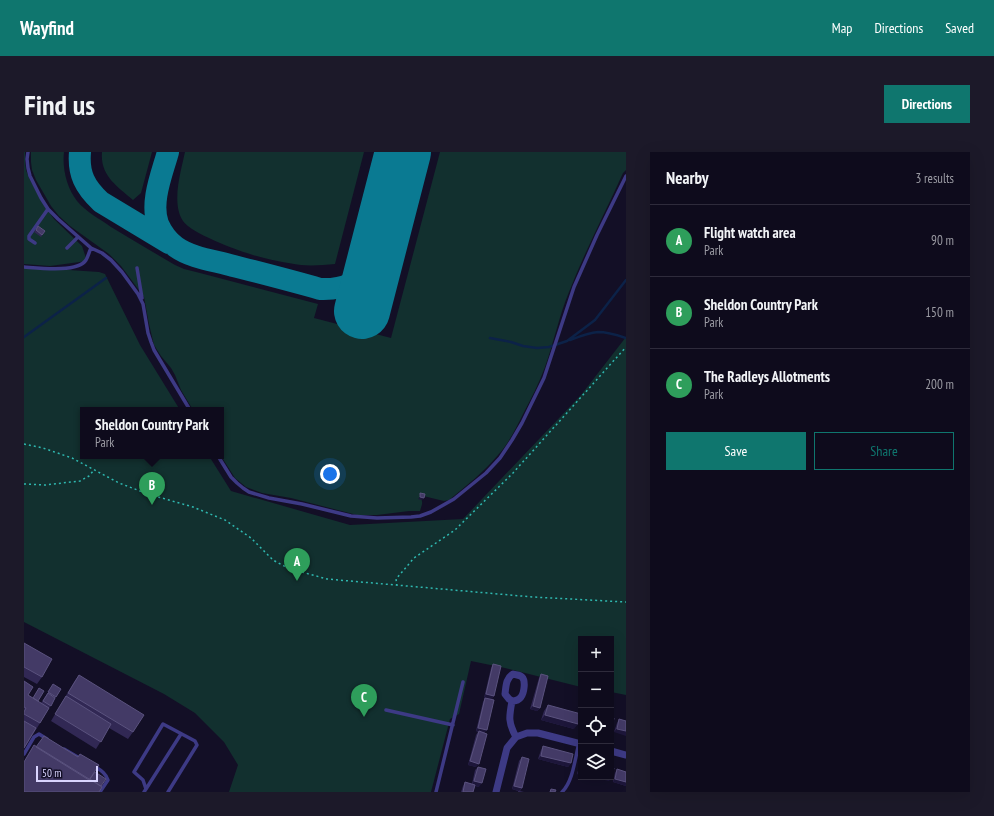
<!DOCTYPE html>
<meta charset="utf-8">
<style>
:root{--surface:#0e0b1c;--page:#1c1929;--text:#f1f3f6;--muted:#9b9ba3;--line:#2e2b3b;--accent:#0f766e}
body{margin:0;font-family:"PT Sans Narrow",sans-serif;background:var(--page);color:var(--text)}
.controls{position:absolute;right:12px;bottom:12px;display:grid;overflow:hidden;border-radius:0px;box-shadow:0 4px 16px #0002}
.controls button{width:36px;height:36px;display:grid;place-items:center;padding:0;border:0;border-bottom:1px solid var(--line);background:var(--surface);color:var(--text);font:20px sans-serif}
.scale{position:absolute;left:12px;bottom:10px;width:62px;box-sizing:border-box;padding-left:4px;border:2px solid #d9d4ff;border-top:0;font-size:11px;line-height:14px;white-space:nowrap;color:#d9d4ff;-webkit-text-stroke:3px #130f26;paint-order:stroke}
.you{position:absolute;left:306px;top:322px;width:14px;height:14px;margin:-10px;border:3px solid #fff;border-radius:50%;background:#1a73e8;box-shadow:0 0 0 6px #1a73e833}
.badge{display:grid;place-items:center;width:26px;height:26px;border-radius:50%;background:var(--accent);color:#fff;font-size:13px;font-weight:700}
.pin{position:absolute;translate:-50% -33px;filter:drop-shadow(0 1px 2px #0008)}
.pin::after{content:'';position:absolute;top:21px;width:14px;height:12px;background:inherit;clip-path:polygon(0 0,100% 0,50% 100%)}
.popup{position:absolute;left:56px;top:255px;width:144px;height:52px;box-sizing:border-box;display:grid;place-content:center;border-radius:0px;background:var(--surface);filter:drop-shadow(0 1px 3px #0005);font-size:13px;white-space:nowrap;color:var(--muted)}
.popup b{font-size:15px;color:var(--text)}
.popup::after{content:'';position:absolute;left:50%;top:100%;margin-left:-8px;border:8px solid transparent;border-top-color:var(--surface)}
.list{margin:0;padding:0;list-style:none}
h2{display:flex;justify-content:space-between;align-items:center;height:52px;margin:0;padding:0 16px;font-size:17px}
h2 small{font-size:13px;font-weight:400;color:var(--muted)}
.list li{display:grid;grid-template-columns:26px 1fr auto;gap:12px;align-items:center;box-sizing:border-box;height:72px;padding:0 16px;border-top:1px solid var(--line)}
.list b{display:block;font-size:15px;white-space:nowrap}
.list p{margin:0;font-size:13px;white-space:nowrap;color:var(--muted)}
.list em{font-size:13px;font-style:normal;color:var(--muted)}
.actions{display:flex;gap:8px;padding:12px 16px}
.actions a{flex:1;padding:9px 0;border:1px solid var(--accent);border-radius:0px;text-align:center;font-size:14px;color:var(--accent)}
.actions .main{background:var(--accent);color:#fff}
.icon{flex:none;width:22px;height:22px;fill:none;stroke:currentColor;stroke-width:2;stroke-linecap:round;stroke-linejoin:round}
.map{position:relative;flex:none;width:602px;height:640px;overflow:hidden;border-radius:0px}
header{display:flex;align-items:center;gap:24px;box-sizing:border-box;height:56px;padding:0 20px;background:var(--accent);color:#fff}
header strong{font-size:19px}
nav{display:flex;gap:22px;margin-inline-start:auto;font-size:14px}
.intro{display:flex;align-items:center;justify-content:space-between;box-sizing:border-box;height:96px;padding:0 24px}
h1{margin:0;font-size:28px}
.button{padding:10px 18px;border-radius:0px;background:var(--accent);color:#fff;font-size:14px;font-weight:700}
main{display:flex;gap:24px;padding:0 24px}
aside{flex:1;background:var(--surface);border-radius:0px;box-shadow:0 4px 16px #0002}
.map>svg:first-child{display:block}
</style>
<header>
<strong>Wayfind</strong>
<nav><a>Map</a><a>Directions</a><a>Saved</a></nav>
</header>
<div class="intro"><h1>Find us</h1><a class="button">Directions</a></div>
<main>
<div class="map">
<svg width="602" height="640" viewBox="0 0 602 640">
<rect width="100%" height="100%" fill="#130f26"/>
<path fill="#12302f" d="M0,0H1V10L2,18L5,26L20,53L30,67L58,94L63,109L26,114L0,112Z
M7,0H40C38,17 43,36 53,49C62,60 76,67 87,75C108,88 129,100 151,113L160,117L176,121L294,152L290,166L367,186L416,0H602V18L599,21C581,61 561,99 545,140C535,164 530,190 521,215C515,231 507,247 499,262C492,276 485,291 474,303C460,320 442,334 425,348L420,349L395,343C400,350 398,352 396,359H385L353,363H333L267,346L238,341L222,335L211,326L197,304V258H169L157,238L151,223L147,216L137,204L130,193L125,172L120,145L97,114L85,102L46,74L35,64L27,54L12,28L8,18L7,10Z
M78,0H128L117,41L109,48C93,34 76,24 78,0Z
M161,0H340L311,112C300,113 288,114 277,113C262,111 240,107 226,102C212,98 167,81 159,69C147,51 157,19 161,0Z
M0,115L75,120L81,122L116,193L156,258H59V304H185L207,339L326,373L439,367L557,243L602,185V543L587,540V487H557V535L481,516L447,509L435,562L426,567L407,640H205L214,613L200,590L171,561L140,542L0,470Z"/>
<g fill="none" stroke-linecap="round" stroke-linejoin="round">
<path stroke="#0c2248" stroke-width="2.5" d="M0,185L82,126
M466,186L487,190L499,194L513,196L525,195L543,189L571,168L602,128
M546,188C554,185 564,181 574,180C583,180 593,183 602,186"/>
<path stroke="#0a7a92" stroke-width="22" d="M56,0C54,22 61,35 77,50L145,91
M144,0C138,22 126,50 134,72C138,81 145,90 152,95C166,105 186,108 202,112C233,120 265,128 296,137C320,138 338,130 351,109"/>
<path stroke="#0a7a92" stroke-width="56" d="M338,159L379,0"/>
<path stroke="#2fb8b0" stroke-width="1.5" stroke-dasharray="2 3" stroke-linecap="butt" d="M0,292L19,296L48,306L95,331L124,342L169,355L201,368L227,386L249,408L258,413L267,417L303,427L509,445L602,450
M0,332L21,333L56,329L65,324L70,318
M373,434L372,427L390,406L431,378L489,321L602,195"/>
<path stroke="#3d3a85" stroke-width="3.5" d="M4,0L3,7L4,16L6,24L17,46L24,57L34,67L67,96L78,101L87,108L98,120L114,142L119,152L124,181L127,190L130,198L166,258
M11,91L5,87V84L24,57
M43,96L54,85
M0,115C14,116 54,121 62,108C64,105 65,100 67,96
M113,116L118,146
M194,304L207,325L213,331L219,336L225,340L245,346L278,352L327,364L353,366L387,365L396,364L407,360L430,347L462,321L476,306L488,288L498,271L520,226L550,135L573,83L602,24
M362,558L429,573
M40,597L57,607
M0,602L10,585L15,582L23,587
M70,614C76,618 81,620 84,628L76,640
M122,637L157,582
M120,640L122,637L119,628L110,620L139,572L171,589L173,593L144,640
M412,640L439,530
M538,640C549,630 551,606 555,591"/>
<path stroke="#3d3a85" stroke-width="7" d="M488,549C491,549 495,548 497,545C500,541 502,529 498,525C496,523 492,523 489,522C482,526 482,534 481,542L485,547L488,549C485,565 484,570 492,585
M587,599L602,603
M472,640L483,596L492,585L503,581H514L557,592"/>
</g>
<path fill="#312854" d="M14,74L21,79L17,85L10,80Z
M0,491L18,525L13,532L0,525Z
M469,512L470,544L467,548L460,546L467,516Z
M517,522L516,556L513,559L506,557L515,526Z
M55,523L109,580L104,587L85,576L72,597L27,569L50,530Z
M0,529L4,543L9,546L15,536L20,539L13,549L17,551L27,536L37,537L0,597Z
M461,546V581L452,615L444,613L452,583L454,580L452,579L459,550Z
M524,553L550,577L517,568L520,559Z
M595,567L602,569L590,580L593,571Z
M519,594L547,611L544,615L514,607L517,598Z
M498,605V636L496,639L500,640H494V639L488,637L495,609Z
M557,611V623L553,622L556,612Z
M454,615L455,635L451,634L449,640H437L439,634L441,630L448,632L451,618Z
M593,617L602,620V634L589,630L591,621Z"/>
<path fill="#1d163a" d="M396,345L400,346L398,348L394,347Z
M462,542L470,544L467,548L460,546Z
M509,554L516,556L513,559L506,557Z
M521,563L554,572L550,577L517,568Z
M454,576L463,578L460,581L452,579Z
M593,577L602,579V584L590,580Z
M517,604L547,611L544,615L514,607Z
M446,609L455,612L452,615L444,613Z
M556,618H557V623L553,622Z
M572,625H584L587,626L585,629L572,626Z
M591,627L602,630V634L589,630Z
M450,629L458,631L455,635L448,633Z
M490,634L498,636L495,639L488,637Z"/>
<path fill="#433a66" stroke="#5a527e" d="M14,74L21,79L18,83L12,78Z
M396,341L401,342L400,346L396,345Z
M0,491L28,507L18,525L0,515Z
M469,512L477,514L470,544L462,542Z
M517,522L524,524L516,556L509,554Z
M55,523L120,563L109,580L44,541Z
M0,529L9,535L4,543L25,556L16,571L0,562V560L2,556L0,555Z
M29,532L37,537L32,545L24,540Z
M15,536L20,539L14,549L9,546Z
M24,541L31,546L27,554L19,549Z
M42,544L87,572L77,590L31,562Z
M461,546L470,548L463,578L454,576Z
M524,553L557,562L554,572L521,563Z
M587,566H590L588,576H587Z
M595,567L602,569V579L593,577Z
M0,569L12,576L0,596Z
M455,579L463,582L455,612L446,609Z
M20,584L54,605L56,602L75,613L65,628L12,595Z
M10,593L78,635L75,640H0V610Z
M519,594L549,602L547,611L517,604Z
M498,605L505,607L498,636L490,634Z
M454,615L462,617L458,631L450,629Z
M587,615L590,616L587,626L584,625H587Z
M593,617L602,620V630L591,627Z
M71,620L82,627L77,634L66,627Z
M441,630L451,633L449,640H439Z
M527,637L532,638L531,640H526Z"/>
</svg>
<div class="controls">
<button>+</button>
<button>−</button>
<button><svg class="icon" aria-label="locate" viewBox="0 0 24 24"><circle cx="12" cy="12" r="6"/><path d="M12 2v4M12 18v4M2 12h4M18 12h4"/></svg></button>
<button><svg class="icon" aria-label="layers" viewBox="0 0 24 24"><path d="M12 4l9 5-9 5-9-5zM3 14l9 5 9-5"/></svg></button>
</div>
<div class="scale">50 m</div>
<div class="you"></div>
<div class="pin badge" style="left:273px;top:429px;background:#2e9e5b">A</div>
<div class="pin badge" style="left:128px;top:353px;background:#2e9e5b">B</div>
<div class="popup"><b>Sheldon Country Park</b>Park</div>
<div class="pin badge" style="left:340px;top:565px;background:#2e9e5b">C</div>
</div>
<aside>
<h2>Nearby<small>3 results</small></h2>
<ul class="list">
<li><span class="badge" style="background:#2e9e5b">A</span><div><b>Flight watch area</b><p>Park</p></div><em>90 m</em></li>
<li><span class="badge" style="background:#2e9e5b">B</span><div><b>Sheldon Country Park</b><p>Park</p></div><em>150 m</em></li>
<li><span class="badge" style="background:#2e9e5b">C</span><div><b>The Radleys Allotments</b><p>Park</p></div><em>200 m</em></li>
</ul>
<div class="actions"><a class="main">Save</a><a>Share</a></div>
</aside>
</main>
